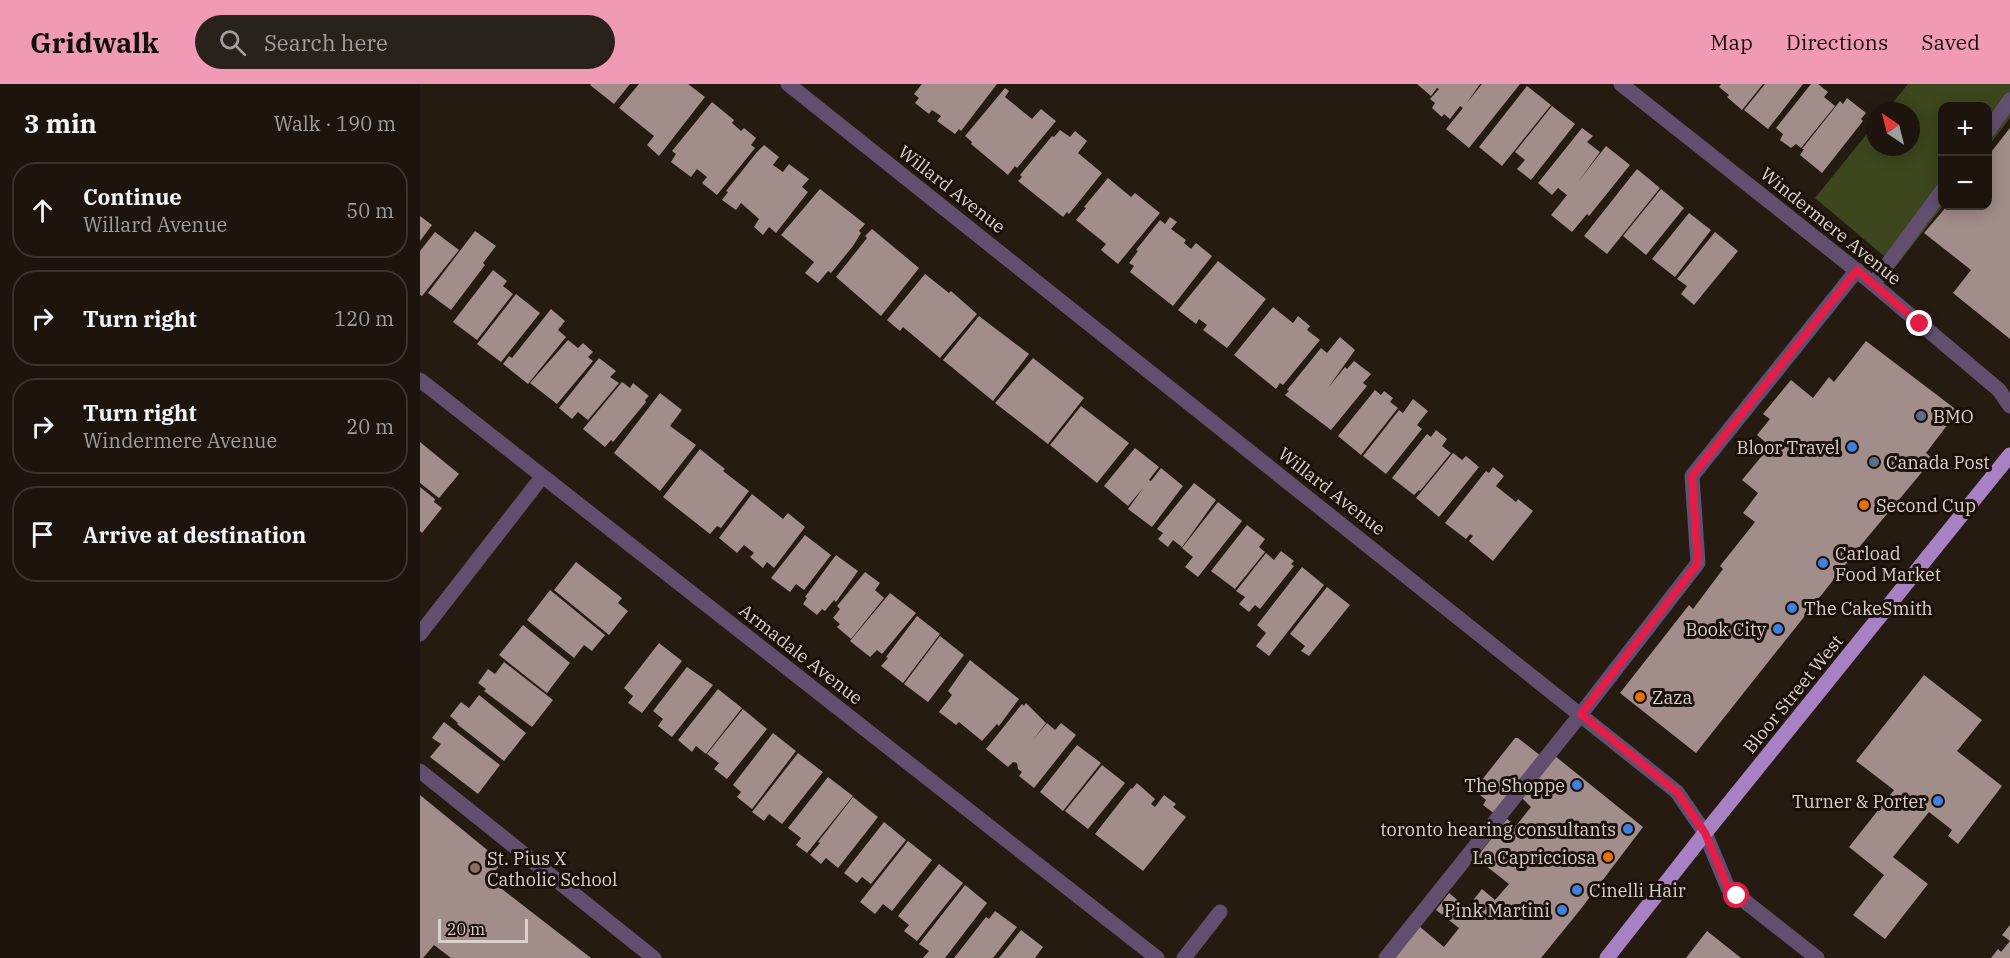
<!DOCTYPE html>
<meta charset="utf-8">
<style>
:root{--surface:#1c140d;--page:#29211b;--text:#f1f3f6;--muted:#a09e9d;--line:#3a332e;--accent:#f09ab6}
body{margin:0;font-family:"IBM Plex Serif",serif;background:var(--page);color:var(--text)}
.controls{position:absolute;right:18px;top:18px;display:grid;overflow:hidden;border-radius:12px;box-shadow:0 3px 15px #0003}
.controls button{width:54px;height:54px;display:grid;place-items:center;padding:0;border:0;border-bottom:2px solid var(--line);background:var(--surface);color:var(--text);font:30px sans-serif}
.compass{position:absolute;left:1446px;top:18px;width:54px;height:54px;border-radius:50%;background:var(--surface);box-shadow:0 3px 15px #0003;rotate:325deg}
.scale{position:absolute;left:18px;bottom:15px;width:90px;box-sizing:border-box;padding-left:6px;border:3px solid #d9d1cb;border-top:0;font-size:16px;line-height:21px;white-space:nowrap;color:#d9d1cb;-webkit-text-stroke:4px #1c1108;paint-order:stroke}
.stop{position:absolute;width:18px;height:18px;margin:-14px;border:4px solid #e11d48;border-radius:50%;background:#fff}
.stop.end{background:#e11d48;border-color:#fff;box-shadow:0 2px 6px #0008}
.list{margin:0;padding:0;list-style:none}
h2{display:flex;justify-content:space-between;align-items:center;height:78px;margin:0;padding:0 24px;font-size:26px}
h2 small{font-size:20px;font-weight:400;color:var(--muted)}
.list li{display:grid;grid-template-columns:39px 1fr auto;gap:18px;align-items:center;box-sizing:border-box;height:96px;margin:0 12px 12px;padding:0 12px;border:2px solid var(--line);border-radius:24px}
.list b{display:block;font-size:22px;white-space:nowrap}
.list p{margin:0;font-size:20px;white-space:nowrap;color:var(--muted)}
.list em{font-size:20px;font-style:normal;color:var(--muted)}
.icon{flex:none;width:33px;height:33px;fill:none;stroke:currentColor;stroke-width:2;stroke-linecap:round;stroke-linejoin:round}
.map{position:relative;flex:none;width:1590px;height:874px;overflow:hidden}
header{display:flex;align-items:center;gap:36px;box-sizing:border-box;height:84px;padding:0 30px;background:var(--accent);color:#111}
header strong{font-size:28px}
nav{display:flex;gap:33px;margin-inline-start:auto;font-size:21px}
.search{width:420px;height:54px;background:var(--page);display:flex;align-items:center;gap:15px;box-sizing:border-box;padding:0 21px;border-radius:33px;color:var(--muted);font-size:22px}
main{display:flex}
aside{flex:1;background:var(--surface)}
.map>svg:first-child{display:block}
</style>
<header>
<strong>Gridwalk</strong>
<div class="search"><svg class="icon" aria-label="search" viewBox="0 0 24 24"><circle cx="10" cy="10" r="6"/><path d="M15 15l6 6"/></svg>Search here</div>
<nav><a>Map</a><a>Directions</a><a>Saved</a></nav>
</header>
<main>
<aside>
<h2>3 min<small>Walk · 190 m</small></h2>
<ul class="list">
<li><svg class="icon" aria-label="ahead" viewBox="0 0 24 24"><path d="M12 20V5M6 11l6-6 6 6"/></svg><div><b>Continue</b><p>Willard Avenue</p></div><em>50 m</em></li>
<li><svg class="icon" aria-label="right" viewBox="0 0 24 24"><path d="M7 20v-9h11M14 6l5 5-5 5"/></svg><div><b>Turn right</b></div><em>120 m</em></li>
<li><svg class="icon" aria-label="right" viewBox="0 0 24 24"><path d="M7 20v-9h11M14 6l5 5-5 5"/></svg><div><b>Turn right</b><p>Windermere Avenue</p></div><em>20 m</em></li>
<li><svg class="icon" aria-label="arrive" viewBox="0 0 24 24"><path d="M6 21V4h12l-3 4 3 4H6"/></svg><div><b>Arrive at destination</b></div></li>
</ul>
</aside>
<div class="map">
<svg width="1590" height="874" viewBox="0 0 1590 874">
<rect width="100%" height="100%" fill="#261b11"/>
<path fill="#3d471d" d="M1488,0H1590V34L1568,63V22H1522L1523,122L1476,182L1395,114L1455,40V63H1491V27H1466Z"/>
<path fill="#a18d8a" d="M171,0H210L194,20L170,1Z
M219,0H268L285,13L239,72L227,61L234,52L199,24Z
M502,0H577L541,47L539,45L535,50L517,37L521,32L512,26L509,30L495,19L499,14L494,10Z
M997,0H1060L1046,20L1062,0H1100L1049,64L1026,45L1043,24L1040,22L1030,35L1024,30L1022,33L1012,24L1015,19L1010,15L1019,5L1017,4L1011,12Z
M1301,0H1343L1322,26L1307,13L1309,11L1299,3Z
M1345,0H1383L1348,45L1324,26Z
M1391,0H1398L1408,8L1404,13L1415,22L1381,64L1376,60L1371,64L1360,56L1363,50L1356,44Z
M1107,2L1131,21L1082,82L1059,63Z
M585,4L589,7L585,13L612,35L621,25L636,37L597,84L595,82L588,91L551,60L552,58L545,52Z
M1427,14L1446,29L1441,35L1443,37L1402,89L1380,71L1384,65H1382L1420,17L1423,20Z
M292,18L314,36L312,39L321,47L324,44L336,54L331,61L335,64L297,111L282,99L287,93L277,85L271,93L251,78L256,70L252,67Z
M1132,22L1155,40L1111,96L1097,85L1105,76L1095,68Z
M1162,44L1173,52L1167,58L1180,68L1158,98L1186,62L1210,81L1169,132L1167,130L1152,148L1131,131L1147,111L1138,104L1132,111L1118,99Z
M1590,44V255L1533,209L1551,186L1504,149L1527,122H1568V72Z
M640,46L650,53L655,47L667,57L658,69L682,89L649,130L647,128L643,133L598,97L602,93L600,91L632,52L634,53Z
M344,61L359,73L353,81L363,88L369,80L389,95L382,103L388,108L356,149L349,143L343,151L334,143L339,135L321,119L316,126L302,116L308,108L306,107L337,68Z
M1217,85L1240,104L1187,170L1164,152Z
M688,94L711,113L715,109L740,129L698,180L681,166L686,160L656,136L666,124L664,123Z
M400,105L445,140L439,147L441,149L433,162L411,189L408,187L398,199L385,189L394,178L361,151Z
M1241,105L1264,124L1226,171L1203,152Z
M1269,129L1291,146L1255,193L1232,175Z
M0,132L12,141L0,157Z
M750,133L757,138L751,145L766,156L764,159L771,165L776,159L792,172L753,222L710,188L714,182L709,179L718,167L716,166L740,136L745,140Z
M452,145L499,184L461,232L416,193L447,154L445,152Z
M55,147L76,162L63,179L65,181L31,226L8,209Z
M15,148L39,166L2,212L0,211V167Z
M1295,148L1318,167L1274,221L1261,210L1267,202L1257,195Z
M798,177L846,215L807,264L783,246L787,241L779,235L776,240L758,226Z
M73,186L87,197L83,202L93,210L57,256L33,238Z
M505,190L529,209L531,207L557,230L520,274L483,243L480,247L467,236Z
M96,210L120,229L81,278L57,260Z
M853,223L873,239L878,232L890,242L887,246L900,256L863,301L860,299L856,305L814,271Z
M131,225L145,237L138,246L146,253L108,300L83,280L89,272L92,274Z
M559,232L609,270L573,317L523,276Z
M920,253L935,266L908,304L925,283L927,285L934,277L951,290L943,299L947,302L911,346L865,311L869,307L867,306L901,264L907,269Z
M148,256L158,264L163,259L173,268L168,273L173,277L137,320L110,299Z
M1446,257L1538,327L1506,369L1513,375L1441,461L1276,669L1200,609L1269,521L1273,525L1303,485L1300,482L1335,438L1323,429L1338,409L1322,396L1350,362L1337,351L1350,335L1343,330L1371,296L1393,314L1409,293L1414,298Z
M179,274L196,287L190,293L199,299L168,336L158,328L152,335L139,324Z
M613,274L664,314L628,360L575,319Z
M202,298L210,304L213,299L229,312L225,316L226,318L193,358L191,356L185,363L163,345Z
M955,306L961,311L964,307L973,314L970,318L978,324L941,371L918,352Z
M240,309L262,326L250,342L276,361L240,407L194,369Z
M993,315L1008,327L997,341L1002,345L966,390L943,372L979,326L983,329Z
M661,322L709,359L677,399L630,361Z
M1016,346L1027,355L1022,362L1031,369L1000,407L999,406L994,411L972,394L1007,350L1011,353Z
M0,358L39,390L19,414L0,399Z
M715,364L739,383L729,396L731,397L741,384L763,402L732,443L708,425L724,403L708,422L684,402Z
M280,365L305,385L303,387L329,407L301,444L297,442L290,450L243,413Z
M1033,369L1042,376L1046,372L1059,383L1019,433L996,414Z
M1073,383L1084,392L1076,402L1096,418L1098,415L1113,427L1073,477L1049,457L1053,452L1050,450L1046,455L1025,439L1066,387L1069,389Z
M774,399L796,416L762,463L753,456L748,463L738,455L743,449L737,445Z
M0,403L15,415L14,418L22,424L2,449L0,447Z
M332,410L363,435L368,429L385,443L354,484L347,478L343,484L330,473L334,469L324,461L317,469L299,454Z
M798,418L822,437L778,493L765,483L773,473L762,464Z
M827,441L845,455L839,463L845,468L815,505L791,487Z
M385,451L411,471L384,506L376,500L370,508L351,494Z
M861,467L874,477L871,480L874,482L840,525L835,521L829,528L819,520L825,513L816,507L846,469L854,476Z
M416,471L438,487L416,518L414,516L405,527L402,525L397,531L383,520L387,514L385,513Z
M156,478L202,514L198,519L208,527L189,551L134,506Z
M882,483L904,501L849,572L836,562L846,549L837,541Z
M445,488L460,499L455,506L464,514L431,555L417,543L420,540L413,534L420,525L417,522Z
M907,503L930,521L889,572L881,567L885,562L870,550Z
M130,506L185,551L172,567L164,561L154,574L107,536Z
M470,509L496,529L462,570L457,566L450,573L430,557Z
M497,532L520,550L483,599L461,582L468,574L466,573Z
M103,541L150,579L127,609L79,571Z
M520,552L544,571L508,618L484,600Z
M239,559L262,577L222,629L208,619L213,612L204,604Z
M550,576L599,615L579,642L577,640L562,657L539,638L536,641L519,628L532,611L528,607Z
M84,578L133,616L112,643L64,607L66,605L58,599L68,585L75,590Z
M267,583L293,601L252,653L238,642L243,635L233,627Z
M1504,591L1562,636L1537,667L1582,702L1538,760L1528,752L1532,746L1509,728L1473,773L1508,800L1465,855L1433,831L1464,791L1429,763L1474,706L1436,677Z
M298,605L322,624L286,670L276,662L272,668L258,656Z
M59,611L106,649L84,677L37,640L38,639L30,632L41,618L49,624Z
M606,619L626,639L613,656L627,639L635,646L641,639L656,651L614,704L599,692L602,688L598,685L597,679L593,678L588,683L566,665L602,620L604,622Z
M323,625L347,645L307,695L294,685L299,679L287,670Z
M24,638L80,681L58,710L10,673L21,660L12,654Z
M353,649L376,667L332,725L317,713L321,708L313,701Z
M1095,654H1098L1121,672L1075,730L1063,721L1066,716L1054,706Z
M657,661L681,679L643,727L620,708Z
M378,669L403,688L362,740L349,730L344,737L332,728Z
M1135,672L1223,743L1160,826L1121,874H975L999,842L1024,863L1039,844L1016,826L1029,809L1047,824L1062,805L1075,816L1089,800L1056,774L1087,735L1096,742L1111,723L1102,714Z
M682,681L705,699L668,745L645,727Z
M408,693L433,712L387,769L376,761L381,754L368,744Z
M717,699L735,715L731,720L735,723L744,711L756,720L753,723L766,733L723,787L675,750L711,704L712,705Z
M0,711L82,778L69,795L171,874H31L14,861L3,874H0Z
M433,713L458,733L418,784L406,774L401,780L390,771L400,759L398,758Z
M464,738L486,756L451,800L442,793L437,799L424,789Z
M488,757L512,776L472,827L463,820L455,830L440,818Z
M519,780L543,799L497,857L484,847L489,841L478,832Z
M545,801L567,819L525,874H503L509,867L499,860Z
M575,827L597,843L573,874H534L566,833L569,835Z
M1590,841V857L1582,851Z
M601,846L623,863L615,874H579Z
M1287,847L1321,874H1266Z
M1590,857V874H1571L1578,865L1581,868Z"/>
<g fill="none" stroke-linecap="round" stroke-linejoin="round">
<path stroke="#624f70" stroke-width="15" d="M1568,47L1590,16
M1453,200L1522,107
M0,687L234,874
M764,874L800,828
M966,874L1161,630L1278,479L1272,392L1437,186"/>
<path stroke="#624f70" stroke-width="15" d="M368,0L1257,708L1285,749L1308,804L1397,874
M1201,0L1446,194L1579,306L1590,322
M0,296L737,874
M0,550L122,393"/>
<path stroke="#a881c5" stroke-width="15" d="M1187,874L1285,749L1590,371"/>
</g>
<g fill="none" stroke-linecap="round" stroke-linejoin="round">
<path stroke="#e11d48" stroke-width="8" d="M1317,812L1308,804L1285,749L1257,708L1161,630L1278,479L1272,392L1437,186L1500,240"/>
</g>
<g fill="#5c6f8a" stroke="#1c1108" stroke-width="2">
<circle cx="1501" cy="332" r="6"/>
<circle cx="1454" cy="378" r="6"/>
</g>
<g fill="#3f7fe0" stroke="#1c1108" stroke-width="2">
<circle cx="1432" cy="363" r="6"/>
<circle cx="1403" cy="479" r="6"/>
<circle cx="1372" cy="524" r="6"/>
<circle cx="1358" cy="545" r="6"/>
<circle cx="1157" cy="701" r="6"/>
<circle cx="1518" cy="717" r="6"/>
<circle cx="1208" cy="745" r="6"/>
<circle cx="1157" cy="806" r="6"/>
<circle cx="1142" cy="826" r="6"/>
</g>
<g fill="#e8710a" stroke="#1c1108" stroke-width="2">
<circle cx="1444" cy="421" r="6"/>
<circle cx="1220" cy="613" r="6"/>
<circle cx="1188" cy="773" r="6"/>
</g>
<circle fill="#8d6e63" stroke="#1c1108" stroke-width="2" cx="55" cy="784" r="6"/>
<g text-anchor="middle" dominant-baseline="central" stroke-width="6" stroke-linejoin="round" paint-order="stroke">
<g font-size="18" fill="#d9d1cb" stroke="#1c1108">
<text transform="translate(532 105) rotate(38)">Willard Avenue</text>
<text transform="translate(1411 142) rotate(39)">Windermere Avenue</text>
<text transform="translate(912 407) rotate(38)">Willard Avenue</text>
<text transform="translate(381 570) rotate(38)">Armadale Avenue</text>
<text transform="translate(1373 610) rotate(-51)">Bloor Street West</text>
</g>
<g font-size="18" fill="#d9d1cb" stroke="#1c1108" text-anchor="start">
<text x="1513" y="332">BMO</text>
<text x="1420" y="363" text-anchor="end">Bloor Travel</text>
<text x="1466" y="378">Canada Post</text>
<text x="1456" y="421">Second Cup</text>
<text x="1415" y="469">Carload<tspan x="1415" dy="21">Food Market</tspan></text>
<text x="1384" y="524">The CakeSmith</text>
<text x="1346" y="545" text-anchor="end">Book City</text>
<text x="1232" y="613">Zaza</text>
<text x="1145" y="701" text-anchor="end">The Shoppe</text>
<text x="1506" y="717" text-anchor="end">Turner &amp; Porter</text>
<text x="1196" y="745" text-anchor="end">toronto hearing consultants</text>
<text x="1176" y="773" text-anchor="end">La Capricciosa</text>
<text x="67" y="774">St. Pius X<tspan x="67" dy="21">Catholic School</tspan></text>
<text x="1169" y="806">Cinelli Hair</text>
<text x="1130" y="826" text-anchor="end">Pink Martini</text>
</g>
</g>
</svg>
<div class="controls">
<button>+</button>
<button>−</button>
</div>
<svg class="compass" viewBox="-18 -18 36 36"><path d="M0-13l5 13h-10z" fill="#e53935"/><path d="M0 13l5-13h-10z" fill="#a09e9d"/></svg>
<div class="scale">20 m</div>
<div class="stop" style="left:1317px;top:812px"></div>
<div class="stop end" style="left:1500px;top:240px"></div>
</div>
</main>
